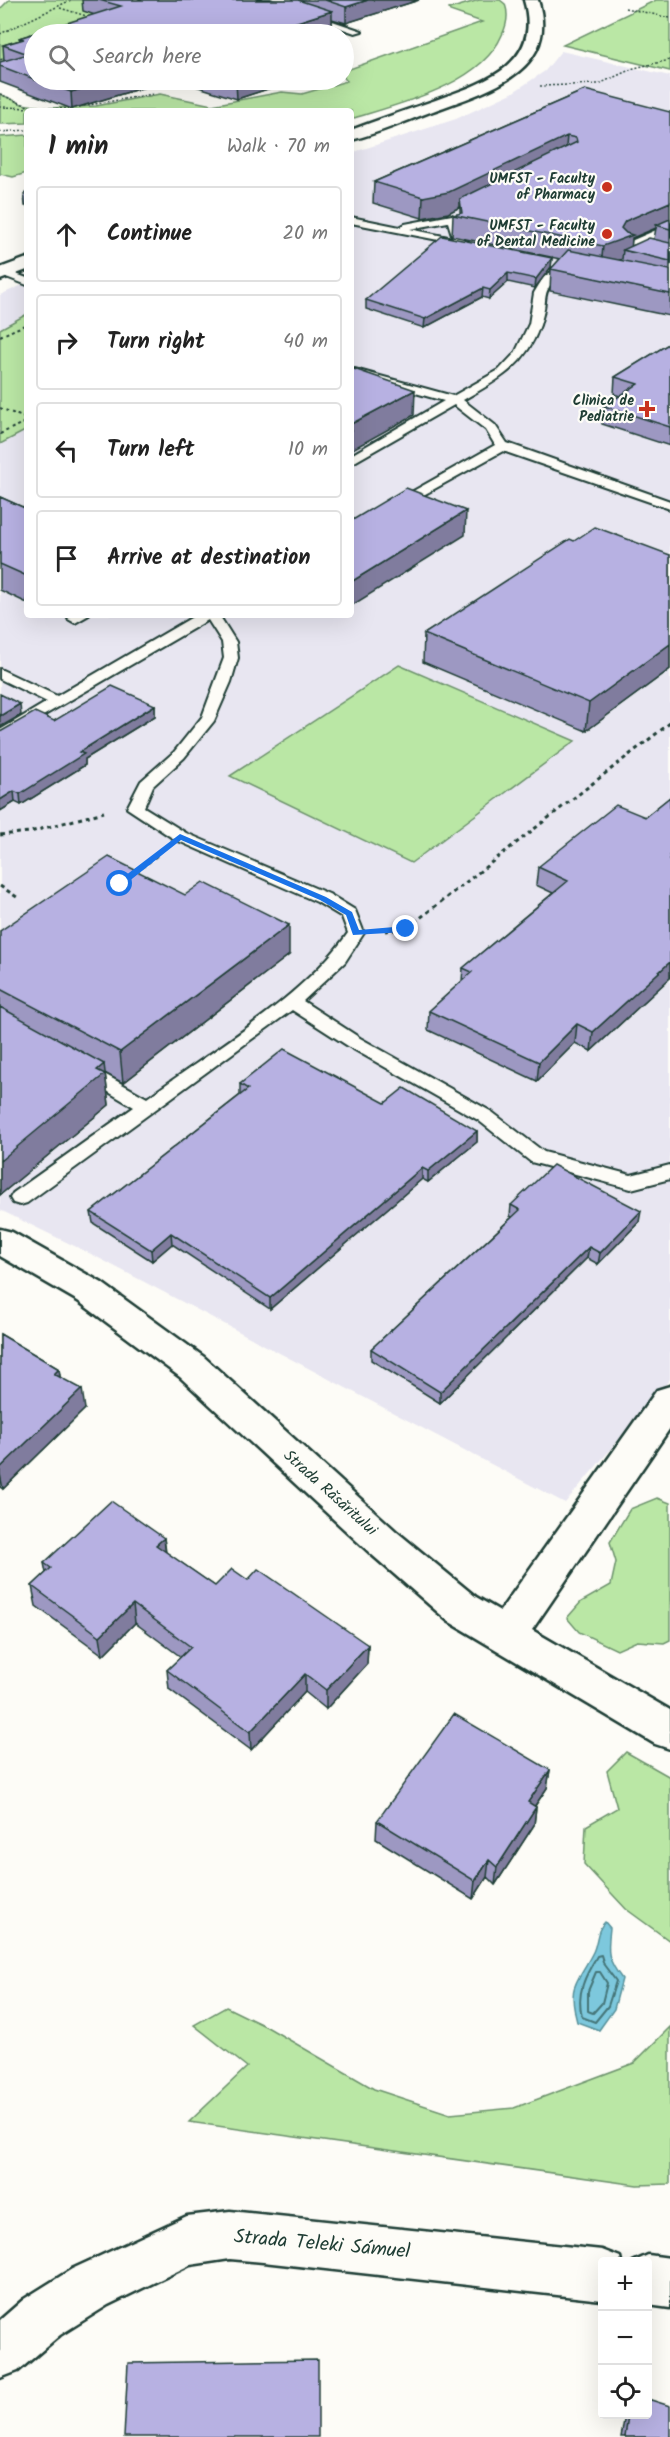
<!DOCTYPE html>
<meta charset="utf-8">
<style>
:root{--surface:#fff;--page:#f2f2f2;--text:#222;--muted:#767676;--line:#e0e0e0}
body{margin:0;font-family:Kalam,sans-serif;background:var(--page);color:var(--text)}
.controls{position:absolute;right:18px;bottom:18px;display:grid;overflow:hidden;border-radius:6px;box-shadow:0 6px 24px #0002}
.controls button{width:54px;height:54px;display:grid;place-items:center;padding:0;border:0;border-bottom:2px solid var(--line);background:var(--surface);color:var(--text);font:30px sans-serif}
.stop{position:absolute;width:18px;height:18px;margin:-14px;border:4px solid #1a73e8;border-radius:50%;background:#fff}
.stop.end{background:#1a73e8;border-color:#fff;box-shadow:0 2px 6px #0008}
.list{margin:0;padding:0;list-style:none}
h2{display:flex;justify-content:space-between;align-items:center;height:78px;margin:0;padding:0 24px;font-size:26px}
h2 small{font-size:20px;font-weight:400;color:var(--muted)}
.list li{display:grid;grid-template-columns:39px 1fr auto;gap:18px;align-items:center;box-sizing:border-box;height:96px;margin:0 12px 12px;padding:0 12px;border:2px solid var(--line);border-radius:6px}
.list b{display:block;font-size:22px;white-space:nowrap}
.list em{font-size:20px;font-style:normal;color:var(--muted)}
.icon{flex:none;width:33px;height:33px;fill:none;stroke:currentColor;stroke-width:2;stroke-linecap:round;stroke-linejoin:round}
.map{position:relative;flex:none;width:670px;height:2437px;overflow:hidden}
.search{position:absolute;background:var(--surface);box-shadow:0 6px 24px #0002;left:24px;top:24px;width:330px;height:66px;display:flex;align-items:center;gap:15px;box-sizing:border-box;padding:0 21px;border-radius:33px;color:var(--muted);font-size:22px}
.panel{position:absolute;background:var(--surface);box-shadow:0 6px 24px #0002;left:24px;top:108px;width:330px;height:510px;border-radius:6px}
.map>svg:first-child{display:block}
</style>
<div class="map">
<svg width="670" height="2437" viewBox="0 0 670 2437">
<rect width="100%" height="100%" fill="#fdfcf7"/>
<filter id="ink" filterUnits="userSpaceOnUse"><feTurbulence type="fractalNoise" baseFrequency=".0167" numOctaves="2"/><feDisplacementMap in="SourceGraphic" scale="12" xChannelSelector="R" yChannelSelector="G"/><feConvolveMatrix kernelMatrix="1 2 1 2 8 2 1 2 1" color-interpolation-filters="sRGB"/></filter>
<g filter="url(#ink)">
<path fill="#e8e6f1" d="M561,51L670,76V1379L565,1503L91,1254L0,1210V295L27,283V615H351V153L456,119L512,93L545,71Z"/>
<path fill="#bae7a5" stroke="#6c926c" stroke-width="1.5" d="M9,0H186L94,29L69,30L64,34H34V49L0,60V9Z
M479,0H500L505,4C509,15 507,25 502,35C481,85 399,104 351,119V111H27V123L0,124V94L22,104L49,108L96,106L160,94L212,105L282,92L302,94L347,81L344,78V71L482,22L450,11L449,9Z
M656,0H670V71L563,45Z
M27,135V173L13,177L0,174V137Z
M27,314V430L0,444V329Z
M399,665L575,741L411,863L230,776Z
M657,1498L670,1503V1640L664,1643L637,1641L617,1650L579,1632L567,1618L581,1602L611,1585L616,1562L610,1542L630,1509Z
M626,1752L670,1777V1941L626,1909L584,1864L586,1826L617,1808L607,1771Z
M226,2007L267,2027L374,2089L450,2114L514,2108L634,2063L670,2027V2184L637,2185L189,2122L247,2067L194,2025Z"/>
<path fill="#7dc8dd" stroke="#579099" stroke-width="1.5" d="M605,1922L610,1928C607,1953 607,1959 622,1979L614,2009L599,2030L577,2022C567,1984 577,1984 593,1952C598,1942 596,1930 605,1922Z"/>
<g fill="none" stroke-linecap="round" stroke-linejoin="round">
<path stroke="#457578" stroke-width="2" d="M601,1955L604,1965L616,1981L608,2006L595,2022L582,2017C576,1993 585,1976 597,1956Z
M596,1972H600L607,1983L602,2003L593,2013L588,2011V1991Z"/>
<defs>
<path id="lane" d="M258,0H270L362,31L355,33Z
M452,215L457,218L464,241L469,242V246L351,223V217L400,227L405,224ZM448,222L453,238L410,229Z
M564,262L578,267L573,270L566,269C536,295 551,294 540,325C526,366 498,380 463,400L495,425L507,443L670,501V509L503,451L351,535V526L495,445L486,430L454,405L351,464V455L444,401L351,375V368L453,396L499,370L515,353L529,324L534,293L543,278Z
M5,270L27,278V285L1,275V271Z
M72,615H89L75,623L68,619Z
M196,615H219L236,642L238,658L231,682L214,721L184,758L153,786L144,807L186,833L329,894L355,910L364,933L345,962L303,1001L360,1038L492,1112L544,1152L631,1175L670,1165V1179L631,1189L531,1162L478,1120L348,1046L292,1010L27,1203L20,1205L13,1203L10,1198L13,1193L134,1107L78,1074L75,1070L78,1066H90L147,1098C211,1051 303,998 348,933L342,917L317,902L174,839L127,808L141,781L174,752L202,717L224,658L222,642L208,620L0,741V730L47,702L0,679V669L57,696Z"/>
<path id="street" d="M670,224V236L647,247L670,253V263L624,252L621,248L624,244Z
M0,1229L12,1232L102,1283L204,1357L397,1532L476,1597L500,1611L657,1390L670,1386V1428L532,1630L670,1710V1749L655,1744L448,1621L371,1554L180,1377L78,1301L0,1256Z
M230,2211L602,2250L620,2257L621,2262H602V2300L263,2262L230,2259L190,2265L108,2305L60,2335L18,2371L0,2378V2320L24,2299L72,2269L187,2216Z
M648,2255L670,2258V2308L648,2305V2262H633Z"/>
<path id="secondary" d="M524,0H538C561,72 485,92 433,111C406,121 379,133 351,140V130C377,120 404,111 430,102C479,84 544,67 524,0Z
M27,258V270L0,280V268Z"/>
</defs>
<use href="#lane" stroke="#1f3d34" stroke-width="4"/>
<use href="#street" stroke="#1f3d34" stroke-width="5"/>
<use href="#secondary" stroke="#1f3d34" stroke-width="5"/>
<path stroke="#1f3d34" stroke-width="1.5" stroke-dasharray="2 2" stroke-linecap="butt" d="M60,8L93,18
M625,8L670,18
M0,34L71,0
M0,60L8,57
M540,86L599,84L634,68L670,60
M0,94L32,108
M0,107L66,109L153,94
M0,132L27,130"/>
<path stroke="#1f3d34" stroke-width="2" stroke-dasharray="3 3" stroke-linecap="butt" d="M0,336L27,324
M0,408L27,419
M0,434L27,421"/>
<path stroke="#1f3d34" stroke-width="3" stroke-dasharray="4 4" stroke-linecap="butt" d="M0,835L30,832L104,812
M135,873L157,855
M0,886L20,899
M385,931L406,929L670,723"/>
<use href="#lane" fill="#fdfcf7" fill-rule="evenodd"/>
<use href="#street" fill="#fdfcf7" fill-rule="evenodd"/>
<use href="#secondary" fill="#fdfcf7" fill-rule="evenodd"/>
</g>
<path fill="#9d98c2" stroke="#1f3d34" stroke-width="1.5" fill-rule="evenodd" d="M82,0H419L346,23L332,19V28L311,34H34V80H168L72,109L0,82V62L4,61L3,45L20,40L19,38L95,15L83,11Z
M176,80H295L237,99Z
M585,90L670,229V316L550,291L551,269L560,259L452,236L453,215L460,214V207L448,213L422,218L373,203L374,182ZM656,228L654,239L631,246L632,238Z
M27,192V206H25L24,194Z
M552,258L551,267L535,288L508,282L489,299L482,297L424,328L366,309V300Z
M670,343V446L602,424L604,406L620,396L614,394L615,377Z
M0,497L27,509V603L0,590Z
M574,541L670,555V669L586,731L423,662L424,634Z
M155,705V716L85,759V765L21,805L15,802L0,811L54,721Z
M670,797V978L591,1051L575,1043L537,1081L428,1030L429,1011L462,981L463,968L553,893L536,885L538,867L645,817Z
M0,931L289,955L123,1083L105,1073L109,1105L0,1195Z
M240,1084L385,1103L477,1131V1142L428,1182L422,1179L270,1309L172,1244L152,1261L93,1223L91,1212L240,1095Z
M511,1205L639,1222L598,1264L587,1258L440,1403L371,1360V1349L512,1217L510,1216Z
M0,1334L59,1369L60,1377L85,1409L3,1489L0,1487Z
M164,1538L166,1552L215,1586L248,1580L368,1645L367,1664L326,1709L305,1692L251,1750L169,1689L167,1670L181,1657L135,1623L103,1655L36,1606L32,1586L46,1573L44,1563Z
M550,1770L547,1788L535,1806L536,1807L534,1825L495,1885L487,1877L473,1899L376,1839L377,1821Z
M625,2415H648L670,2437H621Z"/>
<path fill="#807c9e" stroke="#1f3d34" stroke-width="1.5" d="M368,0H419L346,23V7Z
M332,11V28L311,34H259Z
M112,80H168L72,109L71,92Z
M245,80H295L237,99L236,82Z
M567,136L565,156L460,199V207L448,213L422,218L423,197Z
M670,202V222L656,225V228L632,238L631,252L623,250L622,259L601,268L603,246L621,228L625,221Z
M552,258L551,267L535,288L536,279Z
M508,273V282L489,299L490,290Z
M483,288L482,297L424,328L425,319Z
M415,390L414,415L351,450V424Z
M466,511L465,535L351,606V582Z
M670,644V669L586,731L589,703Z
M20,704L21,715L0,727V716Z
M155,705V716L85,759V765L21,805L20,794L79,752Z
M14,791L15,802L0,811V800Z
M289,925V955L123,1083L120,1052Z
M670,962V978L591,1051L593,1032Z
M577,1024L575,1043L537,1081L539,1062Z
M104,1064L109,1105L0,1195V1161L97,1070Z
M477,1131V1142L428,1182V1171Z
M422,1168V1179L270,1309V1298Z
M641,1211L639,1222L598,1264L600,1253Z
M171,1233L172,1244L152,1261L151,1250Z
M589,1247L587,1258L440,1403V1392Z
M59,1369L62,1389L54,1374Z
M82,1389L85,1409L3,1489L0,1474V1468Z
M164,1538L166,1557L156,1545Z
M133,1604L135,1623L103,1655L100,1636Z
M368,1645L367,1664L326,1709V1690Z
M305,1674V1692L251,1750L250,1732Z
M550,1770L547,1788L525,1820L528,1802Z
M536,1807L534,1825L495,1885L497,1867Z
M489,1860L487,1877L473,1899L475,1881Z"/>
<path fill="#b7b1e2" stroke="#1f3d34" stroke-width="1.5" d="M99,0H298L332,11L259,34H34V79L0,66V62L28,54L3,45L24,39L19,38L121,6Z
M325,0H368L346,7Z
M37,80H112L71,92Z
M228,80H245L236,82Z
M585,90L670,112V202L625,221L621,228L626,233L633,235L603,246L453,215L462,213L460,199L577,142L576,138L567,136L449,192L423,197L374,182Z
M670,219V229L656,225Z
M442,236L552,258L536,279L508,273L490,290L483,288L425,319L366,300Z
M649,238L670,243V261L623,250Z
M568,250L670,270V294L551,269Z
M670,343V427L604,406L638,384L615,377Z
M351,368L415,390L351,424Z
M406,488L466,511L351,582V521Z
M0,497L27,509V576L0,564Z
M595,527L670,555V644L589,703L424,634L570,539L574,541Z
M112,686L155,705L79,752L84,754L20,794L14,791L0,800V732L35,712L54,721Z
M0,694L20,704L0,716Z
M670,797V962L593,1032L577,1024L539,1062L429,1011L472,972L463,968L568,881L538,867L616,805L645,817Z
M109,857L185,895L203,882L289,925L120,1052L0,989V931Z
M0,1007L104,1064L97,1070L105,1074L0,1161Z
M284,1049L385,1103L404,1088L477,1131L428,1171L422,1168L270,1298L171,1233L151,1250L91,1212L248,1089L240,1084Z
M553,1165L641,1211L600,1253L589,1247L440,1392L371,1349L520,1210L511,1205Z
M0,1334L59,1369L54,1374L82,1389L0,1468Z
M111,1501L164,1538L156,1545L215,1586L232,1569L248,1580L258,1569L368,1645L326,1690L305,1674L250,1732L167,1670L191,1647L133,1604L100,1636L32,1586L51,1568L44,1563Z
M454,1714L550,1770L528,1802L536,1807L497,1867L489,1860L475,1881L377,1821Z
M318,2360V2437H124L128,2363Z
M648,2399L670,2406V2437H625L628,2415H648Z"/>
</g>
<path fill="#1a73e8" d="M180,834L326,897L352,912L359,930L406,926L410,929L406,932L353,935L346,915L320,900L181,840L123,886H117V882Z"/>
<g fill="#c8321e" stroke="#fdfcf7" stroke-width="2">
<circle cx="607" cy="187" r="6"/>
<circle cx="607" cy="234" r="6"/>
<path d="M644 400h6v6h6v6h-6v6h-6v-6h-6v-6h6z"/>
</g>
<g text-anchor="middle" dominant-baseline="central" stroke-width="4.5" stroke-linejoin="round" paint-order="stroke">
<g font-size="14" font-weight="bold" fill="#1f3d34" stroke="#fdfcf7" text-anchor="end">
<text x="595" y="179">UMFST - Faculty<tspan x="595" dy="16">of Pharmacy</tspan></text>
<text x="595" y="226">UMFST - Faculty<tspan x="595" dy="16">of Dental Medicine</tspan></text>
<text x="634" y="401">Clinica de<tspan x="634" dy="16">Pediatrie</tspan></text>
</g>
<g font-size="16" fill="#1f3d34" stroke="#fdfcf7">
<text transform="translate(330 1493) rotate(42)">Strada Răsăritului</text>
</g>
<g font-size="20" fill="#1f3d34" stroke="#fdfcf7">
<text transform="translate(322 2245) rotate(5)">Strada Teleki Sámuel</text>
</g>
</g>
</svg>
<div class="controls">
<button>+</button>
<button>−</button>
<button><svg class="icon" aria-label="locate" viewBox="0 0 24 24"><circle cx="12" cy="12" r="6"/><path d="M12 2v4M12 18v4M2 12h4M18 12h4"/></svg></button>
</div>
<div class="stop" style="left:120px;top:884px"></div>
<div class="stop end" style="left:406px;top:929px"></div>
<div class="search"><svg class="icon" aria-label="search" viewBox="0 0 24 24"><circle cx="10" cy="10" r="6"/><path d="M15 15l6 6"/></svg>Search here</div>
<section class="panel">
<h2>1 min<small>Walk · 70 m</small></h2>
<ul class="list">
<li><svg class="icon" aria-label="ahead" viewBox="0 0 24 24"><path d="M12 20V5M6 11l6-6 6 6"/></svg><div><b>Continue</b></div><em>20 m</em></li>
<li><svg class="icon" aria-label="right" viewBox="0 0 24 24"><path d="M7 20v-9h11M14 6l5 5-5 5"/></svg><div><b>Turn right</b></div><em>40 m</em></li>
<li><svg class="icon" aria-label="left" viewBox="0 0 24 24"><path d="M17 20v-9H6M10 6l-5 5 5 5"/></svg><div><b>Turn left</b></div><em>10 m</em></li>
<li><svg class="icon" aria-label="arrive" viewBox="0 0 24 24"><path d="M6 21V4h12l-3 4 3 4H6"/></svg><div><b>Arrive at destination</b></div></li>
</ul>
</section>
</div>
